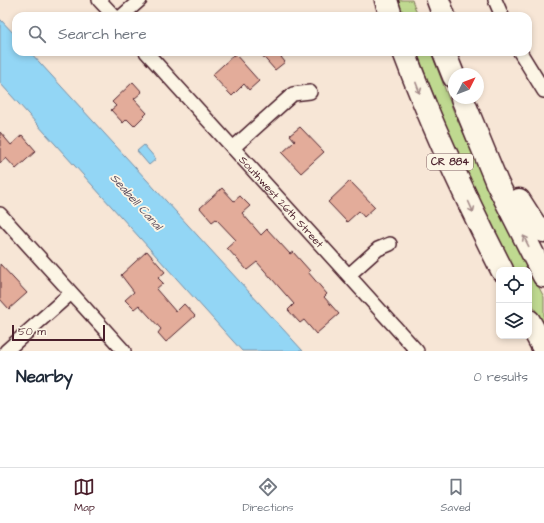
<!DOCTYPE html>
<style>
:root{--surface:#fff;--page:#f2f2f3;--text:#1f2937;--muted:#747a83;--line:#e0e1e3;--accent:#4a1f2b}
body{margin:0;font-family:"Architects Daughter",sans-serif;background:var(--page);color:var(--text)}
.controls{position:absolute;right:12px;bottom:12px;display:grid;overflow:hidden;border-radius:8px;box-shadow:0 2px 6px #0003}
.controls button{width:36px;height:36px;display:grid;place-items:center;padding:0;border:0;border-bottom:1px solid var(--line);background:var(--surface);color:var(--text);font:20px sans-serif}
.compass{position:absolute;left:448px;top:68px;width:36px;height:36px;border-radius:50%;background:var(--surface);box-shadow:0 2px 6px #0003;rotate:48deg}
.scale{position:absolute;left:12px;bottom:10px;width:93px;box-sizing:border-box;padding-left:4px;border:2px solid #4a1f2b;border-top:0;font-size:11px;line-height:14px;white-space:nowrap;color:#4a1f2b;-webkit-text-stroke:3px #fcf5e5;paint-order:stroke}
.list{margin:0;padding:0;list-style:none}
h2{display:flex;justify-content:space-between;align-items:center;height:52px;margin:0;padding:0 16px;font-size:17px}
h2 small{font-size:13px;font-weight:400;color:var(--muted)}
.icon{flex:none;width:22px;height:22px;fill:none;stroke:currentColor;stroke-width:2;stroke-linecap:round;stroke-linejoin:round}
.map{position:relative;flex:none;width:544px;height:351px;overflow:hidden}
.search{position:absolute;background:var(--surface);box-shadow:0 2px 6px #0003;left:12px;right:12px;top:12px;height:44px;display:flex;align-items:center;gap:10px;box-sizing:border-box;padding:0 14px;border-radius:12px;color:var(--muted);font-size:15px}
.sheet{height:116px;background:var(--surface)}
nav{display:flex;justify-content:space-around;align-items:center;box-sizing:border-box;height:56px;border-top:1px solid var(--line);background:var(--surface);font-size:11px;color:var(--muted)}
nav a{display:grid;justify-items:center;gap:2px}
nav .on{color:var(--accent)}
.map>svg:first-child{display:block}
</style>
<div class="map">
<svg width="544" height="351" viewBox="0 0 544 351">
<rect width="100%" height="100%" fill="#f7e6d6"/>
<filter id="ink" filterUnits="userSpaceOnUse"><feTurbulence type="fractalNoise" baseFrequency=".025" numOctaves="2"/><feDisplacementMap in="SourceGraphic" scale="8" xChannelSelector="R" yChannelSelector="G"/><feConvolveMatrix kernelMatrix="1 2 1 2 8 2 1 2 1" color-interpolation-filters="sRGB"/></filter>
<g filter="url(#ink)">
<path fill="#bfd990" stroke="#847c5e" d="M398,0H412L418,16H404Z
M417,52H431L453,110L501,216L544,297V326L529,298V270H514C476,200 445,126 417,52Z"/>
<path fill="#93d6f5" stroke="#768da4" d="M0,19L16,36V52H30L303,351H242L0,83Z
M144,145L156,159L149,165L137,151Z"/>
<path fill="#e3ac9a" stroke="#4a1f2b" d="M259,52H287L281,57L285,62L275,70Z
M235,54L259,81L249,90L244,84L232,96L212,75Z
M133,82L142,92L134,99L147,113L134,126L127,119L123,123L111,110L116,106L112,102Z
M300,127L324,152L301,173L282,153L295,141L290,135Z
M0,132L11,145L22,135L36,151L16,169L6,158L0,163Z
M350,181L375,207L364,217L359,211L347,222L328,202Z
M222,188L234,201L240,196L250,206L242,213L261,235L267,229L290,254L293,252L310,271L308,272L327,294L324,297L339,314L316,334L304,320L300,323L288,310L294,304L257,262L247,270L227,248L236,240L216,219L212,222L200,208Z
M147,251L165,272L158,278L163,283L156,289L176,312L184,304L195,316L166,342L158,333L161,329L139,305L134,309L125,300L134,292L121,275Z
M0,264L27,293L9,309L0,299Z"/>
<g fill="none" stroke-linecap="round" stroke-linejoin="round">
<defs>
<g id="minor">
<path d="M99,0L114,16"/>
<path d="M495,0L502,16"/>
<path d="M122,16L140,0"/>
<path id="s1" d="M146,52L417,351"/>
<path d="M520,52L544,91"/>
<path d="M233,148L293,94L310,92"/>
<path d="M0,214L124,351"/>
<path d="M349,275L378,249L390,244"/>
<path d="M6,351L71,293"/>
</g>
<path id="trunk" d="M386,0L391,16
M438,0L444,16
M404,52C432,127 466,199 502,270
M444,52L454,77
M462,98L497,183L544,276
M519,200L535,225L544,231
M529,321L544,349"/>
</defs>
<use href="#minor" stroke="#4a1f2b" stroke-width="16"/>
<use href="#trunk" stroke="#4a1f2b" stroke-width="25"/>
<use href="#minor" stroke="#fcf5e5" stroke-width="13"/>
<use href="#trunk" stroke="#fcf5e5" stroke-width="22"/>
</g>
<defs><path id="oneway-shaft" d="M-6 0H5M1.5-3L5.5 0L1.5 3" fill="none" stroke-width="1.6" stroke-linecap="round" stroke-linejoin="round"/></defs>
<g stroke="#a38a88">
<use href="#oneway-shaft" transform="translate(418 88) rotate(69)"/>
<use href="#oneway-shaft" transform="translate(471 207) rotate(66)"/>
<use href="#oneway-shaft" transform="translate(526 241) rotate(-117)"/>
</g>
</g>
<g text-anchor="middle" dominant-baseline="central" stroke-width="3.5" stroke-linejoin="round" paint-order="stroke">
<rect fill="#fcf5e5" stroke="#7f5f63" stroke-width="1" x="427" y="154" width="46" height="16" rx="3"/>
<g font-size="10" font-weight="bold" fill="#4a1f2b">
<text x="450" y="162">CR 884</text>
</g>
<g font-size="11" fill="#4a1f2b" stroke="#fcf5e5">
<text stroke="none"><textPath href="#s1" startOffset="202">Southwest 26th Street</textPath></text>
</g>
<g font-size="12" font-style="italic" fill="#5c4d5e" stroke="#fcf5e5">
<text transform="translate(136 202) rotate(48)">Seabell Canal</text>
</g>
</g>
</svg>
<div class="controls">
<button><svg class="icon" aria-label="locate" viewBox="0 0 24 24"><circle cx="12" cy="12" r="6"/><path d="M12 2v4M12 18v4M2 12h4M18 12h4"/></svg></button>
<button><svg class="icon" aria-label="layers" viewBox="0 0 24 24"><path d="M12 4l9 5-9 5-9-5zM3 14l9 5 9-5"/></svg></button>
</div>
<svg class="compass" viewBox="-18 -18 36 36"><path d="M0-13l5 13h-10z" fill="#e53935"/><path d="M0 13l5-13h-10z" fill="#747a83"/></svg>
<div class="scale">50 m</div>
<div class="search"><svg class="icon" aria-label="search" viewBox="0 0 24 24"><circle cx="10" cy="10" r="6"/><path d="M15 15l6 6"/></svg>Search here</div>
</div>
<section class="sheet">
<h2>Nearby<small>0 results</small></h2>
<ul class="list">
</ul>
</section>
<nav>
<a class="on"><svg class="icon" aria-label="map" viewBox="0 0 24 24"><path d="M3 6l6-2 6 2 6-2v14l-6 2-6-2-6 2zM9 4v14M15 6v14"/></svg>Map</a>
<a><svg class="icon" aria-label="directions" viewBox="0 0 24 24"><path d="M12 3l9 9-9 9-9-9zM9 14v-3h6M13 9l2 2-2 2"/></svg>Directions</a>
<a><svg class="icon" aria-label="saved" viewBox="0 0 24 24"><path d="M7 4h10v16l-5-4-5 4z"/></svg>Saved</a>
</nav>
